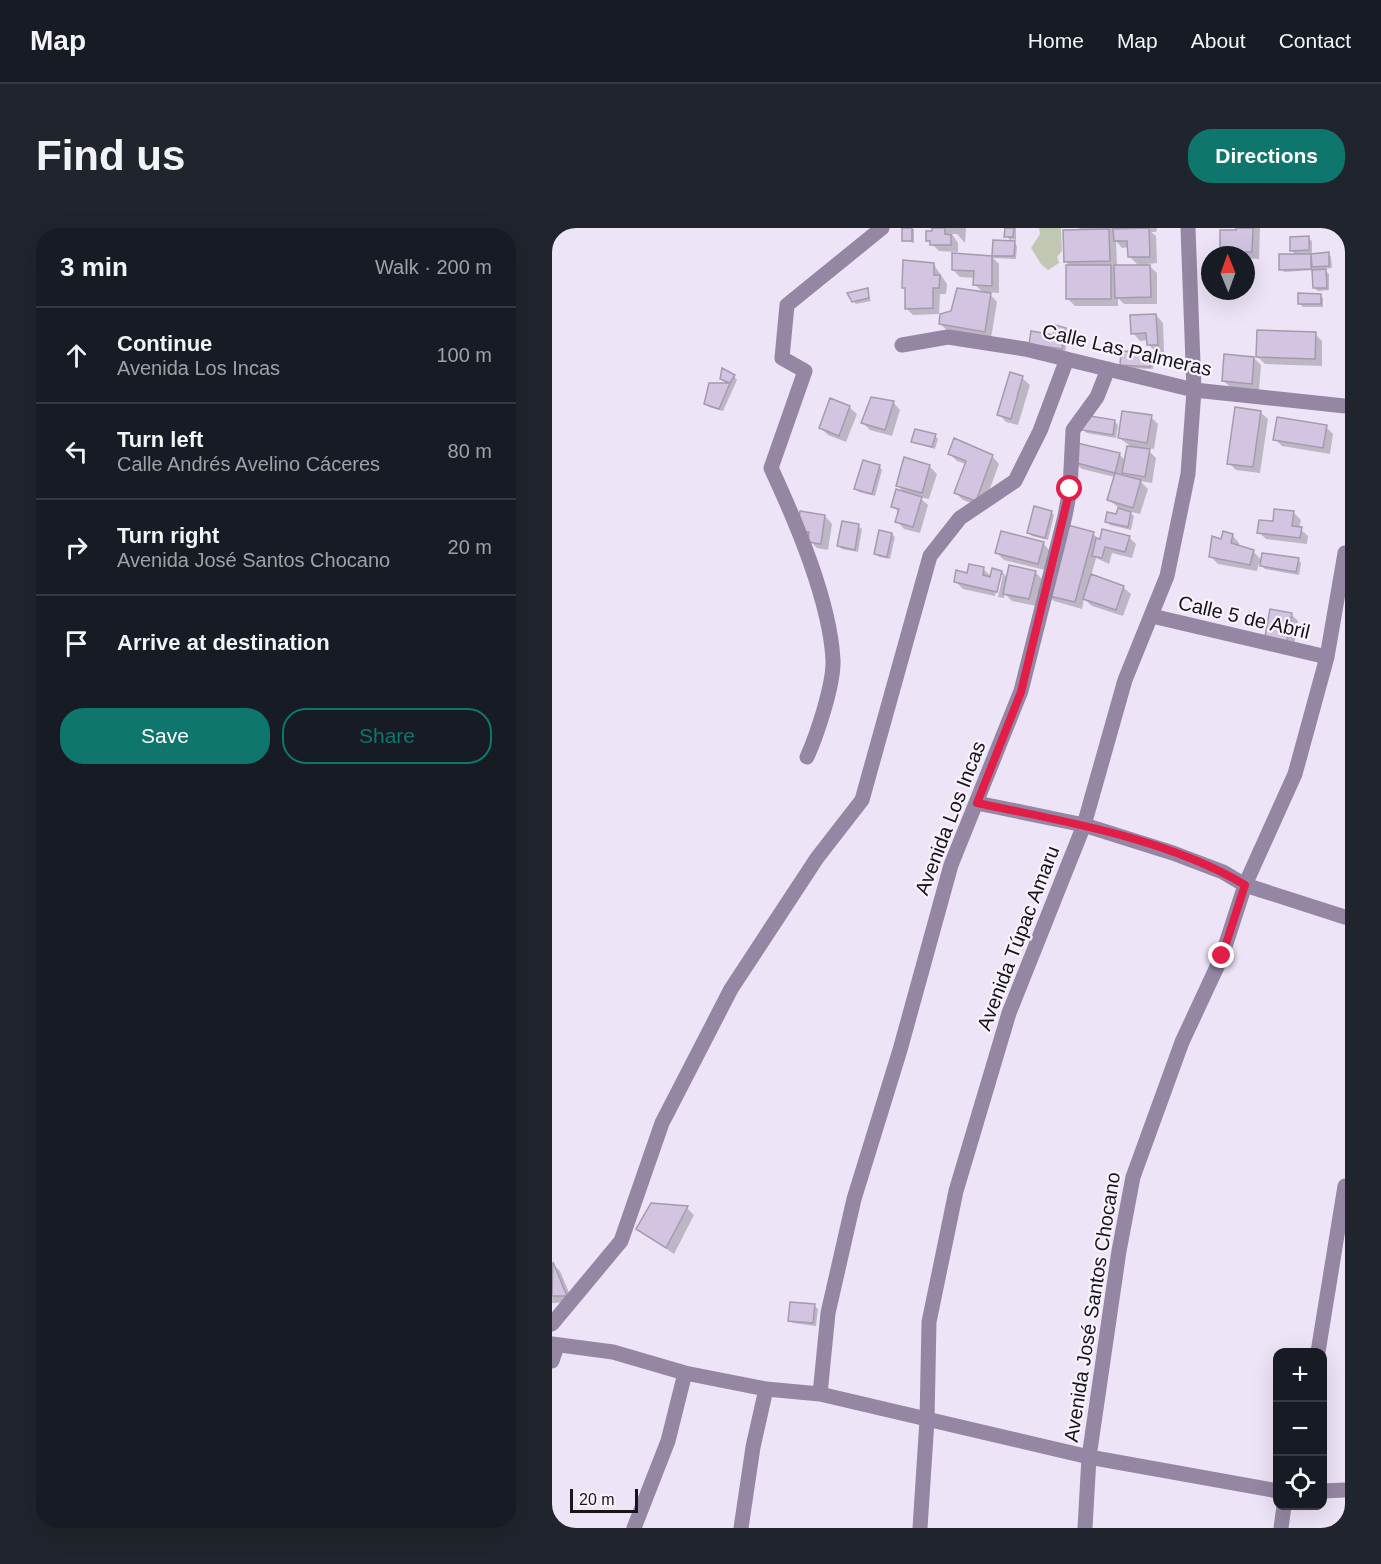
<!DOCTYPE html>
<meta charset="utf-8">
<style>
:root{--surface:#171b24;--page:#20242c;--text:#f1f3f6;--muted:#9ea1a6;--line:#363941;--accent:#0f766e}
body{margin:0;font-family:Helvetica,sans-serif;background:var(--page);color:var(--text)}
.controls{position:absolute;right:18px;bottom:18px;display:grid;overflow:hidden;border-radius:12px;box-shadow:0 6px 24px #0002}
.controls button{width:54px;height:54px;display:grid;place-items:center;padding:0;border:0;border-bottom:2px solid var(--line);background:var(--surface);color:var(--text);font:30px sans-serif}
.compass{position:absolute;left:649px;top:18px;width:54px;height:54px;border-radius:50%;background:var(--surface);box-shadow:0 6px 24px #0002;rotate:359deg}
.scale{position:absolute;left:18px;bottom:15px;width:68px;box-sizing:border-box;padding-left:6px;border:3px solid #17141a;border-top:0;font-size:16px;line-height:21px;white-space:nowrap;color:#17141a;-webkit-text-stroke:4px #f9f3fe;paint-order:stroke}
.stop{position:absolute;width:18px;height:18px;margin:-14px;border:4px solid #e11d48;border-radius:50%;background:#fff}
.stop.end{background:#e11d48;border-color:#fff;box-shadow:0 2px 6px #0008}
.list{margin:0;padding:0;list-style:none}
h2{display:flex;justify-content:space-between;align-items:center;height:78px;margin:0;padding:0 24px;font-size:26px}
h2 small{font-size:20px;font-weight:400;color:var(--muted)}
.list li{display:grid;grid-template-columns:39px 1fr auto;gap:18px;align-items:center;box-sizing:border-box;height:96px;padding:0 24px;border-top:2px solid var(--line)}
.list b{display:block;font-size:22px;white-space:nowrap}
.list p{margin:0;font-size:20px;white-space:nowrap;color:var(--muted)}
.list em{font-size:20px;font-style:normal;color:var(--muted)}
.actions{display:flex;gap:12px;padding:18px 24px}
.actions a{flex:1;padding:14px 0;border:2px solid var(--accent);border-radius:24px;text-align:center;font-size:21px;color:var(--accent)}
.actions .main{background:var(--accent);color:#fff}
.icon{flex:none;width:33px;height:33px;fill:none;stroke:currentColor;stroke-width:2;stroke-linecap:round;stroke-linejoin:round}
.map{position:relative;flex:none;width:793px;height:1300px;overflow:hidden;border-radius:24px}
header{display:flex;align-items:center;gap:36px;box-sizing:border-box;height:84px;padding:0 30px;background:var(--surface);border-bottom:2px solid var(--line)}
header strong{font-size:28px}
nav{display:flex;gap:33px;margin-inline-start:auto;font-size:21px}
.intro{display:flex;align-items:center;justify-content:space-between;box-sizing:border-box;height:144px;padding:0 36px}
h1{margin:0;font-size:42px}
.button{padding:15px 27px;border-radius:24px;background:var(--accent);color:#fff;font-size:21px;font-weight:700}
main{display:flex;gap:36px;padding:0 36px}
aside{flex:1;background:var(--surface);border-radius:24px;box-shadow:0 6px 24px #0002}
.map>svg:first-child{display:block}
</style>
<header>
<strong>Map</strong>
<nav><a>Home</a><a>Map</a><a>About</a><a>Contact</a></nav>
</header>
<div class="intro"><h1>Find us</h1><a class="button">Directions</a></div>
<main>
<aside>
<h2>3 min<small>Walk · 200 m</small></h2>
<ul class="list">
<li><svg class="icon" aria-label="ahead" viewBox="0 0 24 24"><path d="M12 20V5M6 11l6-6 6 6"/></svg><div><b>Continue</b><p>Avenida Los Incas</p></div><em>100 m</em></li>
<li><svg class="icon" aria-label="left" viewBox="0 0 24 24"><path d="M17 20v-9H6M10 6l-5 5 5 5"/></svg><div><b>Turn left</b><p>Calle Andrés Avelino Cáceres</p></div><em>80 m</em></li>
<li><svg class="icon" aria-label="right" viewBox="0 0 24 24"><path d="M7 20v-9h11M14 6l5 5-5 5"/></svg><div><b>Turn right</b><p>Avenida José Santos Chocano</p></div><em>20 m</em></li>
<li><svg class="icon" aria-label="arrive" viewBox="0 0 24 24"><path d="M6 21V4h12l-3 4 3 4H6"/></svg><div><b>Arrive at destination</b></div></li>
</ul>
<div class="actions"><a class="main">Save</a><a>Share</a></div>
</aside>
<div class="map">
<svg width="793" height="1300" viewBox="0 0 793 1300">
<rect width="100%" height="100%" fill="#ede4f7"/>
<path fill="#c0c8b4" d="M487,0H509L510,23L505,29L507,35L496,42L489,36L479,20L488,6Z"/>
<path fill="#0003" fill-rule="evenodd" d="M352,0L362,1V15L352,12Z
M381,0H414L413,15L405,6H400L406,15V24L387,23L376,12Z
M454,0H464V12L459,11L465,18L464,31L441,30L447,36V65L436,64L445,74L439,110L396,103L388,96L400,84L432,65L423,57V50L408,49L401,42L402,27L442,29V13L460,14L454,8Z
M527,0H605L604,4H599L604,8L605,35L595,36L605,45V76H572L566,70V78H523L516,71L519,39L514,34L530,3ZM564,13L570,20L577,19V28L587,38H565Z
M686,0H708L707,31L694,30V27H673L669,23L686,4Z
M756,10L760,13V26H776L779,29L780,40L771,41L777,46V62L766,63L762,60V42L732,44L729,41L744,27L739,22Z
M382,37L395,56L394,66H388L387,86L361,87L354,80L355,63L351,59Z
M315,62L319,73L304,76L301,73Z
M768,67L771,70V79H751L748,76Z
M604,87L611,95L612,124H604L597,117L596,112L588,113L581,105Z
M513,101L517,104L513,124L482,118Z
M763,106L770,113V138L713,136L706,129Z
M598,126L602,130L601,141L573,140L569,137Z
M702,130L709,137L707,162L679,160L672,153Z
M182,148L185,152L171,183L157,179L153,176L176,156L170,151Z
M470,150L478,157L466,197L454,194L447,186Z
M341,174L348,182L340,208L318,202L311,195Z
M297,179L305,186L294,214L276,207L269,200Z
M708,184L716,191L708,245L684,242L677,235Z
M599,189L606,196L602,221L594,220L604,230L600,255L588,253L596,261L588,286L576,283L582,288L579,302L558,297L555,294L565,288L567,280L557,272L563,249L530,241L522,234L567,226L574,233L577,217L567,210Z
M563,194L566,197L564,210L535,205L531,202Z
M774,199L781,206L778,226L730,218L723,211Z
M383,208L386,211L383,221L361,213Z
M398,226L440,228L447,236L431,279L411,272L404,265L414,236L405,233Z
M353,231L378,239L385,246L377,271L367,269L376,277L368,305L352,301L345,293L347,285L341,278L354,266L345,257Z
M327,238L330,242L323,268L307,264L304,261Z
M499,284L502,287L496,312L480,308L477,305Z
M741,284L749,292L747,300L756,308L755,316L714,311L707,304Z
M273,288L280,296L276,322L265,320L247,302Z
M306,298L310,301L306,324L290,321L286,318Z
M340,306L343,309L338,331L327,329L324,326Z
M541,306L549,313L577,309L584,316L580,330L560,325L557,336L544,330L539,348L571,359L579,366L571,388L540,378L532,371L530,381L502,373L495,366Z
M680,307L687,315V319L701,323L710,333L746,331L749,335L747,347L713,341L707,335L705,343L666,336L659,329L670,313Z
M491,315L498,323L493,342L452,332L445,325Z
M431,341L440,349L450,344L456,350L483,344L490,351L484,378L460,373L453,366L452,370L446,369L451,347H448L443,368L411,361L403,353Z
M739,386L746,393L741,425L721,421Z
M135,980L142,987L122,1026L86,1001Z
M1,1036L8,1043L21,1074L0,1075Z
M262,1078L266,1081L264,1098L241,1095L237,1092Z"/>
<path fill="#d3c4e1" stroke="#a49bac" stroke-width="1.5" d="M350,0H360V13H350Z
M380,0H393V6L399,7V17H378V13H374V3H380Z
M453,0H462L461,9H452Z
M597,0L598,29H576L575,13H562L561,1Z
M684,0H701L700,24H668V2H684Z
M557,1L558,33L512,34L511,2Z
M757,8V22L738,23V9Z
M441,12L463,13L462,28H440Z
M777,24V38L760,39L759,26Z
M400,25L440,28V58L421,57L422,43L400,42Z
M727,26H759V41L727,42Z
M351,32L382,35V47H388L387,60H381V80L353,81V60H350Z
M514,37H559V71H514Z
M562,37H598L599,69L563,70Z
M774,41L775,60H761L760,42Z
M316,60L317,70L300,74L295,65Z
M405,60L439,65L433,104L387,96L388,86L399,83Z
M746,65L769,66V76H746Z
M604,86L606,117H595L594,105L579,106L578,87Z
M503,97L514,100L510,121L477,116L479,103L501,107Z
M705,102L764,104L763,131L704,129Z
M569,123L599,125L598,139L568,137Z
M672,126L702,129L700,156L670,153Z
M170,140L183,147L178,155L168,151Z
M458,144L471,148L459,191L445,187Z
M157,155H178L167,181L152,176Z
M319,169L342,173L333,202L309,195Z
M278,170L298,178L287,208L267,200Z
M683,179L709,183L701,239L675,236Z
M570,183L600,187L595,215L566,210Z
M532,187L563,192L561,207L530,202Z
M725,189L775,197L771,220L721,212Z
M363,201L384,206L380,219L359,214Z
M402,210L441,227L424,273L402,265L414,233L396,226Z
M525,215L568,225L563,245L521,234Z
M575,218L598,221L593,249L570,245Z
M352,229L378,237L370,265L344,258Z
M311,232L328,237L320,266L302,261Z
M563,245L589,252L581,280L555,272Z
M344,261L370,269L361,299L343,294L347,281L339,279Z
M482,278L500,283L493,310L475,305Z
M566,280L579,284L576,299L553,294L555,284L564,286Z
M722,281L742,283L740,298L750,299L748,310L705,305L707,292L721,293Z
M248,283L273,287L269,316L256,314L257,304L245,303Z
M290,293L307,296L303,322L285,318Z
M512,296L542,304L523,374L493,367Z
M550,301L578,308L573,324L553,319L550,330L540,328L544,310L548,311Z
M327,302L340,305L335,329L322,326Z
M449,303L492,314L486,336L443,325Z
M671,303L681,306L679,315L702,322L698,337L657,329L660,308L669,311Z
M710,325L747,330L744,344L708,338Z
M417,336L432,339L431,347L438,349L440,340L450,343L445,364L402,354L404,342L415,345Z
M457,337L484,343L477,371L451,366Z
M539,346L572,358L564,382L531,371Z
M718,381L740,385L734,418L712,414Z
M99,975L136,978L114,1020L84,1001Z
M1,1034L15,1068H0Z
M238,1074L263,1076L261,1095L236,1093Z"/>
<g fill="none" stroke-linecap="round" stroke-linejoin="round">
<path stroke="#9586a3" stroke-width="15" d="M350,117L396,109L473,121L642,162L793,178
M600,388L775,429
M255,529C265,507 282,456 281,432C278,373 244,294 219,240L253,143L230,130L235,77L330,0
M425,575L532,597L621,625L671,644L693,657L793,689
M0,1096L69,1013L110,895L179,761L265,630L310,572L378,328L408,290L463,253L488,203L515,131
M0,1116L61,1124L133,1145L214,1161L268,1166L537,1229L726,1263
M766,1124L793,958
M0,1133L5,1118
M268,1166L276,1085L302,971L348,822L399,637L469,463L513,288L518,261L521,202L545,169L556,141
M770,1263L793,1262
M82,1300L116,1213L133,1145
M189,1300L201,1219L214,1161
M368,1300L375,1192L377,1094L404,963L457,785L532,597L573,452L615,348L636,246L642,162L636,0
M533,1300L537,1229L567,1023L581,949L630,814L670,728L693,657L743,546L775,429L793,325
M729,1300L732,1278"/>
</g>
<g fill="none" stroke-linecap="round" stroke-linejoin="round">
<path stroke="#e11d48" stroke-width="8" d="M518,261L469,464L425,575C511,593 617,611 693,657L670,728"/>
</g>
<g text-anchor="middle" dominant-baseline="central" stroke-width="4.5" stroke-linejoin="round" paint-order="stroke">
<g font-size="20" fill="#17141a" stroke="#f9f3fe">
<text transform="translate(575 122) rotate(13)">Calle Las Palmeras</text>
<text transform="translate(692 389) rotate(13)">Calle 5 de Abril</text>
<text transform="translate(398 590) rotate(-69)">Avenida Los Incas</text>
<text transform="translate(466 710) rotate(-69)">Avenida Túpac Amaru</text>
<text transform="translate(540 1079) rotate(-81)">Avenida José Santos Chocano</text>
</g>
</g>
</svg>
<div class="controls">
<button>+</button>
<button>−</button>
<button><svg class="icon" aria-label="locate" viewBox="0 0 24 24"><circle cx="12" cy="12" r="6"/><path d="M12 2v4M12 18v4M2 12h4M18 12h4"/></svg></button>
</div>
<svg class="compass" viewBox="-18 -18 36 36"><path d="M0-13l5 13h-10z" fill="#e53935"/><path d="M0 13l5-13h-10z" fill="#9ea1a6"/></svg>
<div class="scale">20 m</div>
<div class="stop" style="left:518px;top:261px"></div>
<div class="stop end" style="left:670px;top:728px"></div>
</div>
</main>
